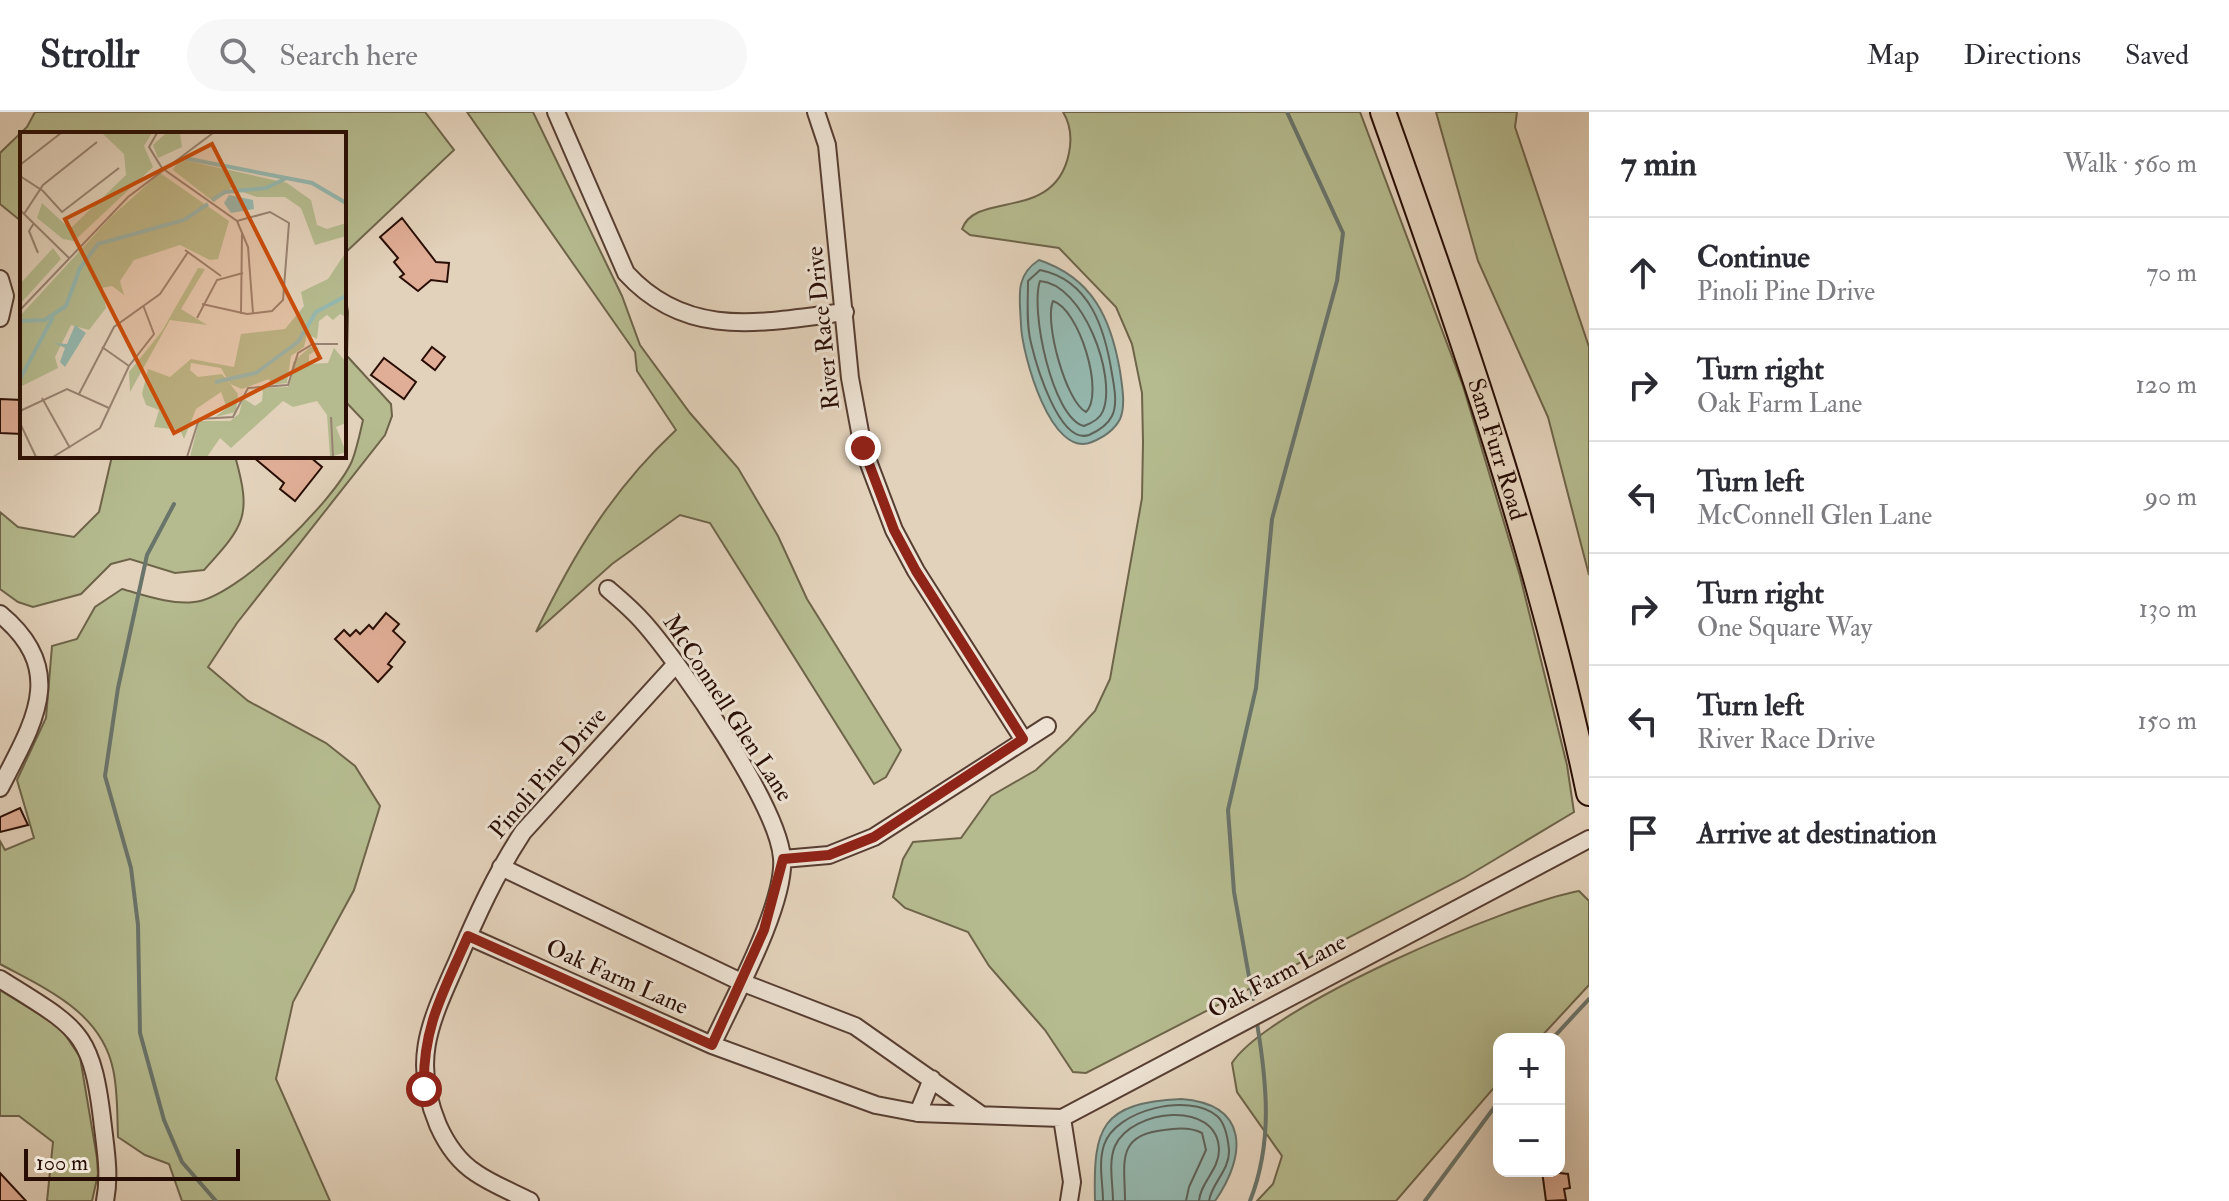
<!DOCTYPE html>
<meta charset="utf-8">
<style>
:root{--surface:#fff;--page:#f7f7f7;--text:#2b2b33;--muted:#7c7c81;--line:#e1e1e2}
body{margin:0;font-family:"IM FELL Double Pica",serif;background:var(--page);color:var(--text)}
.controls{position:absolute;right:24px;bottom:24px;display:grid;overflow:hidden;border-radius:16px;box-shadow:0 8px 32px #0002}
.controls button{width:72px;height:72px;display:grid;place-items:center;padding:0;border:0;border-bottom:2px solid var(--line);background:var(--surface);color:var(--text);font:40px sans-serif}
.scale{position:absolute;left:24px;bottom:20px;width:216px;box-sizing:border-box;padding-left:8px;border:4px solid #280d04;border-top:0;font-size:22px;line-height:28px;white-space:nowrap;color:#280d04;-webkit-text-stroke:6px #ede2d3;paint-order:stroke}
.stop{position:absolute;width:24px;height:24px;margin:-18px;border:6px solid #8f2418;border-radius:50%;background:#fff}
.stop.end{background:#8f2418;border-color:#fff;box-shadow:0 2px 8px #0008}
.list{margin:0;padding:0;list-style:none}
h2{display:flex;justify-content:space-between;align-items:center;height:104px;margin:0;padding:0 32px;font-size:34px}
h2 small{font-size:26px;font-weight:400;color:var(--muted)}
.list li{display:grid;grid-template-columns:52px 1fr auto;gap:24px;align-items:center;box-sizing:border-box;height:112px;padding:0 32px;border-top:2px solid var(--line)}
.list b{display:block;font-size:30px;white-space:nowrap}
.list p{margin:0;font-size:26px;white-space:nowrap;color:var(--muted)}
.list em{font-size:26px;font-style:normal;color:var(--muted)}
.icon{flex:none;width:44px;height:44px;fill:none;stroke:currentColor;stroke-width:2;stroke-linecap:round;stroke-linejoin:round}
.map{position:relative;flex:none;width:1589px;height:1089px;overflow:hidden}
header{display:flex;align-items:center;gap:48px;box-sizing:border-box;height:112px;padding:0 40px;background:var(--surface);border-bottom:2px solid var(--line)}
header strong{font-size:38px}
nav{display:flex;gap:44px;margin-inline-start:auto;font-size:28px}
.search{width:560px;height:72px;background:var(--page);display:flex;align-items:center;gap:20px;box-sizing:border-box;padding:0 28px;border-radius:44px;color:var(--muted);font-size:30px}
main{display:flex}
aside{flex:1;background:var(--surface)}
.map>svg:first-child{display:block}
</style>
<header>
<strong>Strollr</strong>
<div class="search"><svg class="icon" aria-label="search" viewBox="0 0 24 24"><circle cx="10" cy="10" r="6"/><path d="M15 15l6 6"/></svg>Search here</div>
<nav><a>Map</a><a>Directions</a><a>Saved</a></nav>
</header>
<main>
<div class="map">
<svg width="1589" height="1089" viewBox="0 0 1589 1089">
<rect width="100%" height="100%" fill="#e3d2bb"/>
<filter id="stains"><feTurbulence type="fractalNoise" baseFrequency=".0025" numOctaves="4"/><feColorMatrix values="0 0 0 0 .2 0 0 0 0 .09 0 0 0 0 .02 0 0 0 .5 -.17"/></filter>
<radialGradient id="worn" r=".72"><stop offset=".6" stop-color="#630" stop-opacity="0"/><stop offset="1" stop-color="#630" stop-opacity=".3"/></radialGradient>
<path fill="#b5bb8f" stroke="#6e644a" stroke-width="2" d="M35,0H425L454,38L344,142V22H22V110L0,92V41L27,15Z
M467,0H533L622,184L640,233L690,301L738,356L778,424L807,487L901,638L886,665L874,672L710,411L680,403L612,452L536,520C574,441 612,378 676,318L637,259L635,240Z
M1063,0H1360L1463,274L1520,464L1567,653L1574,700L1464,766L1086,961L1073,960L1045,918L989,854L968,820L905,796L893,785L903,747L913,730L961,726L991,684L1036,658L1068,628L1095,599L1110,567L1142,386L1143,330L1142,281L1132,232L1116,195L1059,136L970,123L962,117C976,78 1055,111 1069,41C1072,26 1071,13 1063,0Z
M1436,0H1517L1515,15L1589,235V463L1548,305L1478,149Z
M344,174L348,200L347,244L391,292L392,304L385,323L237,511L208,555L248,589L326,631L355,654L380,694L354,778L293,890L276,967L330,1089H182L169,1052L145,1043L118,1025C117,1003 118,979 113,957C101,900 46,877 0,852V729L5,738L34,726L17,668L46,606L52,534L77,527L95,495L122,477C144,483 171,493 194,490C236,487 335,388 352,349C357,336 360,321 363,308L344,288Z
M112,344H235C252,404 245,413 204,458L175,461L130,447L111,452L81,482L33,495L18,490L0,477V400L18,415L74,425L99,400Z
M1579,779L1589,789V873L1539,927H1499V970L1396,1089H1257L1273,1072L1282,1044L1237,980L1232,951C1269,894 1509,792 1579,779Z
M0,878L60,915L80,945L97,1046L98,1062L92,1089H47L53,1030L19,1004H0Z"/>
<path fill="#95b8af" stroke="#69746b" stroke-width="2" d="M1039,148C1093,166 1111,207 1120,259C1122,273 1126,294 1120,307C1114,319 1104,325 1092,330C1051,348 1022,242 1021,213C1020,186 1014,164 1039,148Z
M1181,987C1249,992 1247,1043 1215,1089H1095C1093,1015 1101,991 1181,987Z"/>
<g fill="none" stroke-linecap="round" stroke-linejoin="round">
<path stroke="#5e625a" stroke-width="2" d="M1040,158C1090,168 1105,217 1112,262C1114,274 1118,292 1112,304C1107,314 1098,319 1089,323C1059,333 1036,252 1031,231C1026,212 1028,189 1028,169Z
M1040,169C1083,172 1117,264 1103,299C1100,307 1092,311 1084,314C1052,306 1030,197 1040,169Z
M1053,189C1079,197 1105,281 1086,300C1066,290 1044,210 1053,189Z
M1103,1089C1103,1071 1098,1051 1104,1033C1115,998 1189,980 1217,1004C1225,1011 1228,1027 1229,1038C1230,1058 1211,1072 1209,1089
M1113,1089C1113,1072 1108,1050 1115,1034C1131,997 1218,987 1219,1038C1219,1058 1200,1071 1199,1089
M1125,1089C1125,1052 1115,1023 1164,1018C1176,1016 1191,1015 1202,1021L1206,1038L1189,1075L1186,1089"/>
<path stroke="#69746b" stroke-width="4" d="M174,392L147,443L118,576L105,664L131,756L138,813L140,921L164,1008L182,1050L216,1089
M1253,887L1234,780L1228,698L1256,576L1272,407L1337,169L1343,121L1287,0
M1552,927L1589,887
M1250,1089C1273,1031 1267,972 1257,911
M1425,1089L1499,989"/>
</g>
<path fill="#e0ad96" stroke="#280d04" stroke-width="2" d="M402,106L436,150L449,151L447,170L431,168L418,179L400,165L404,162L394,150L398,146L380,125Z
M432,235L445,245L435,258L422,248Z
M384,246L416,270L404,287L371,263Z
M0,287L22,288V322L0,321Z
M252,344H309L322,355L295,389L280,377L284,371Z
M386,501L399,512L393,519L405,530L388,552L392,555L378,570L335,527L344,518L350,524L356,518L360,522L369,513L373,517Z
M20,696L28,713L0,720V705Z
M1542,1059L1568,1062L1570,1076L1564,1077L1566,1088L1546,1089Z
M0,1061L26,1089H0Z"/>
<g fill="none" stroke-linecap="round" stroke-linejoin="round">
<defs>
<path id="minor" d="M556,0L626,161C688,229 764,210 845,200
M816,0L827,33L850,266L863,336L894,418L916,459L1023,627
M0,167L5,184L0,206
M608,477C621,488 633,498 644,511C681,553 778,693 782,746C786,792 732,889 712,933
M0,502C69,559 33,611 0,676
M783,747L829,743L874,725L1047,614
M501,755L741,870L855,914L980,1002
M468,824L712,933L876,993L918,1001L1062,1006L1589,727
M0,867C79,917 92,917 103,1015C106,1040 110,1064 105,1089
M918,1001L932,967
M1062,1006L1072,1070L1069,1089
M530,1089C512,1080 492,1072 476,1061C459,1050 446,1031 438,1013C411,948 430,911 457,850C476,805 496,761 523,720L676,552"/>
<g id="primary">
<path id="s1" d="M1383,0C1463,224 1540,447 1589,681"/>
</g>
</defs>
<use href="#minor" stroke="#573e32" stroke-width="20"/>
<use href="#primary" stroke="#280d04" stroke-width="28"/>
<use href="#minor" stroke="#ede2d3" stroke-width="16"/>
<use href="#primary" stroke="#e3d2bb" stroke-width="24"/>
</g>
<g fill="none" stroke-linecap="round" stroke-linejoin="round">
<path stroke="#8f2418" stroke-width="10" d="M424,977C422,915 444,879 468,824L712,933L764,818L783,747L829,743L874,725L1023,627L916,459L894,418L863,336"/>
</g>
<g text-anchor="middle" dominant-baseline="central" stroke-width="6" stroke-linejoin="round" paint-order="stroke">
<g font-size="24" fill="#280d04" stroke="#ede2d3">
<text transform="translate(823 216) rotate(-96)">River Race Drive</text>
<text stroke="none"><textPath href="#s1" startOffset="356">Sam Furr Road</textPath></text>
<text transform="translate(728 596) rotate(57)">McConnell Glen Lane</text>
<text transform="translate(548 661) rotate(-49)">Pinoli Pine Drive</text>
<text transform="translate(1277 864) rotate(-28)">Oak Farm Lane</text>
<text transform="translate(617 865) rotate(24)">Oak Farm Lane</text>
</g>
</g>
<g transform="translate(20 20)">
<rect width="326" height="326" fill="#e3d2bb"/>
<path d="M82,1H132L124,14L133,35L54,109L43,107L17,86L22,71L50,97L106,43L104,22ZM146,1H160L162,15L138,26L133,13ZM159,27L267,51L291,68L297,93L307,97L326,91V104L295,113L281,76L265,65H237L211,56L194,70L153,38ZM140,41L209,89L198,127L190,128L160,113L114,128L100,149L104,163L92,154L82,156L86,176L69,198L51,193L35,225L38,236L0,255V184L91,85ZM33,116L41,127L0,172V152ZM326,120V185L320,182L313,188L307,183L299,189L297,207L287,202L284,215L271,224L267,251L251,253L249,247L222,257L210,252L201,236L171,231L170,238L178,245L202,242L218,262L216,280L195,285L207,276L201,260L176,277L164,307L160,298L134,295L139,278L126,273L122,262L128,237L150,245L171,227L214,235L221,202L265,197L284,174L281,160L308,147ZM178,136L185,137L161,177L187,193L150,188L110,260L109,240L142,199ZM290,215L299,216L289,223V232L308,231L314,216L326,230V291L316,295L326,320L310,325L307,283L297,269L273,275L263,269L211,316L200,306L187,325H170L179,289H210L219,282L223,266L235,274L242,269L243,259L237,256L268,255L273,230Z" fill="#b5bb8f"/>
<path d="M209,63L233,68L234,77L211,81L204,71ZM55,193L66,201L45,235L40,230L45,216L34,211L47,212Z" fill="#95b8af"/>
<path fill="none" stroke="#95b8af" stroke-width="4" d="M164,26L292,51L326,71M192,68L205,60L246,56L265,47M0,189L25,188L46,174L60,136L78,112L164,88L188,72M0,247L33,185M195,250L236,241L278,210L296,180L326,164"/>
<path fill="none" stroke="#988372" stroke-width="2" d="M137,1L129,15L142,36L217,89L228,115L233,181M0,33L41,1M0,44L23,59L42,80L99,36M0,78L49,126M4,82L23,53L77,10M14,91L9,99L18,121M165,118L201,144M182,172L227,182L252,179L263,168L269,91L250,80L217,89M0,178L108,65L193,1M221,182L222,101M177,186L197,148L223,141M82,215L109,234M59,262L94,195L140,162L168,120M22,266L50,316M0,279L47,257L89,276M311,285L313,325M0,291L16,325M33,325L80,296L109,234L134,202L123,173M167,325L179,287L213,285L228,256L268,253L278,221L293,212H318"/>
<path fill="#cb4e0b" fill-opacity="0.15" stroke="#cb4e0b" stroke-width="4" d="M192,12L300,226L154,301L45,87Z"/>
<rect width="326" height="326" fill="none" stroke="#280d04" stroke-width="4"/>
</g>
<rect width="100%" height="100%" filter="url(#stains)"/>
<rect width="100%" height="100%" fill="url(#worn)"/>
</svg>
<div class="controls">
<button>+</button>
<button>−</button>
</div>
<div class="scale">100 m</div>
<div class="stop" style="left:424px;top:977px"></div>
<div class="stop end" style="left:863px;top:336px"></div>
</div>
<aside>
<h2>7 min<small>Walk · 560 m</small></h2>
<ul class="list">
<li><svg class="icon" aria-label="ahead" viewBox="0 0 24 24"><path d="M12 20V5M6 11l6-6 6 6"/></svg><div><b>Continue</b><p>Pinoli Pine Drive</p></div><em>70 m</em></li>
<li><svg class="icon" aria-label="right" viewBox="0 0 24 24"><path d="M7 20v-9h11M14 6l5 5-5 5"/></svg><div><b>Turn right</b><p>Oak Farm Lane</p></div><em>120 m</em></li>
<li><svg class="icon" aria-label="left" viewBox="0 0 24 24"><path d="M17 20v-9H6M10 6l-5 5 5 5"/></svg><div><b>Turn left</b><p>McConnell Glen Lane</p></div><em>90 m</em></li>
<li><svg class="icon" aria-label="right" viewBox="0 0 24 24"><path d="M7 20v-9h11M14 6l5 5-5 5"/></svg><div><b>Turn right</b><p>One Square Way</p></div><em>130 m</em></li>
<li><svg class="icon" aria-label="left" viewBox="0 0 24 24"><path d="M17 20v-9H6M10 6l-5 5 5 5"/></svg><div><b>Turn left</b><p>River Race Drive</p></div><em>150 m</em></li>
<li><svg class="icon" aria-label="arrive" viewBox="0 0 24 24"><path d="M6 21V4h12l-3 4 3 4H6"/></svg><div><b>Arrive at destination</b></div></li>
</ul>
</aside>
</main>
